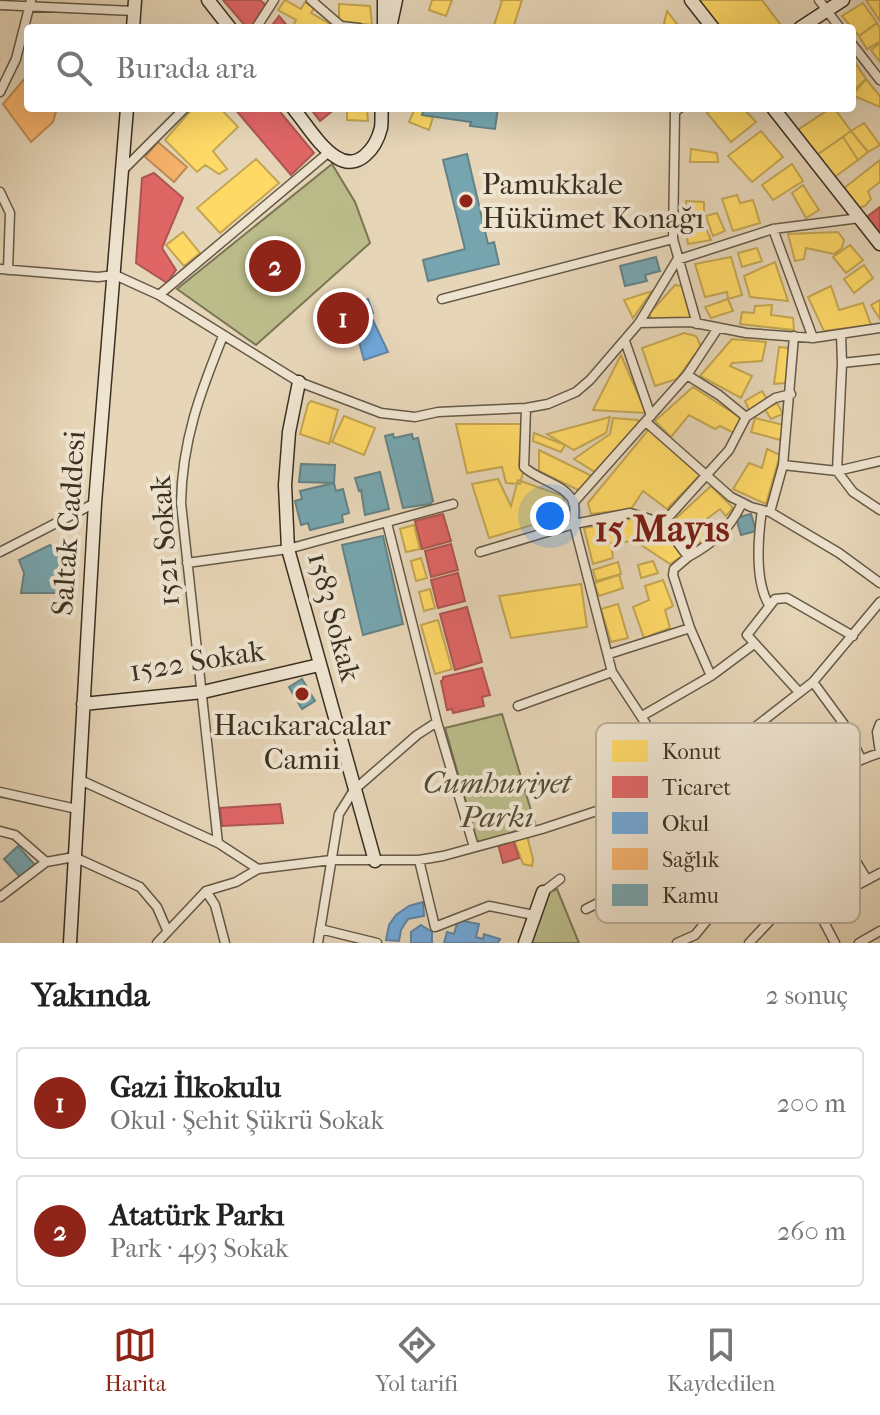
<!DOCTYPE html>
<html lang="tr">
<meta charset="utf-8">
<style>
:root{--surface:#fff;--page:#f6f6f6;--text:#222;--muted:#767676;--line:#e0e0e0;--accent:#8f2418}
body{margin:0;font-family:"IM FELL French Canon",serif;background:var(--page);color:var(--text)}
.you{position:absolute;left:550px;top:516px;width:28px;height:28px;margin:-20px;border:6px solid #fff;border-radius:50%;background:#1a73e8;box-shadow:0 0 0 12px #1a73e833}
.badge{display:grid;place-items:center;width:52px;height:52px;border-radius:50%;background:var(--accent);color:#fff;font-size:26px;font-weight:700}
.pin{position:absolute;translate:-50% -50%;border:4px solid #fff;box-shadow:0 2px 8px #0006}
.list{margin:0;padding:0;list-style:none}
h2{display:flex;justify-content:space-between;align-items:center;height:104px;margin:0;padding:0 32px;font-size:34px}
h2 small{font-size:26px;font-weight:400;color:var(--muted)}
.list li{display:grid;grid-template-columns:52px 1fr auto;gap:24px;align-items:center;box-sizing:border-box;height:112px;margin:0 16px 16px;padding:0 16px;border:2px solid var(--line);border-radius:8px}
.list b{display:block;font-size:30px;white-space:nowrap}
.list p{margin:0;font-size:26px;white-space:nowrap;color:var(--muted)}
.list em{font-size:26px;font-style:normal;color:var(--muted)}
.icon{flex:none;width:44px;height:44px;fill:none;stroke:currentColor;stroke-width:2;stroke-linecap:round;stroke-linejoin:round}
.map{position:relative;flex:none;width:880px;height:943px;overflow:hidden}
.search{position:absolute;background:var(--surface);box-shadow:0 8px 32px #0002;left:24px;right:24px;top:24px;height:88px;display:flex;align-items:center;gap:20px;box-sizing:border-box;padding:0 28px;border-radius:8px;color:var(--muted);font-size:30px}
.sheet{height:360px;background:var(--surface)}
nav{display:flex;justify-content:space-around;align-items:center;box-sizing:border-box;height:112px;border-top:2px solid var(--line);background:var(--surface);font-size:22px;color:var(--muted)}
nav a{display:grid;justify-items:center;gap:4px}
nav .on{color:var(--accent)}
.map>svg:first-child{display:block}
</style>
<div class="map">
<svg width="880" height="943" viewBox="0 0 880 943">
<rect width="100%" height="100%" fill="#e6d5b7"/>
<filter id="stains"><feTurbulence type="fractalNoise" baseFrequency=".0025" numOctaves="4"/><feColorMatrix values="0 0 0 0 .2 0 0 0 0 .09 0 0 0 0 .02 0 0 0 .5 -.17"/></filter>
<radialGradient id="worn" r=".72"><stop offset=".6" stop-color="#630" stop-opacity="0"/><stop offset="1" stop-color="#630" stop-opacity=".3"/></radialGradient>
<path fill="#bbbc8a" stroke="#7a7656" stroke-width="2" d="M332,164L355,202L370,243L256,345L177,289Z
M502,714L536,827L477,842L445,728Z
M557,889L579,943H528L545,893Z"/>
<path fill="#ffd966" stroke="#c4a652" stroke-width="2" d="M285,0L301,9L305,2L314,8L311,13L333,26L332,28H292L296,20L278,10Z
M432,0H452L446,16L429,10Z
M500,0H522L513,28H493L502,1Z
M703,0H762L783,28H718L699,3Z
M866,0H880V21Z
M863,3L877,23L859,36L842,16Z
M339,4L370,6L372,25L339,21Z
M667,11L680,28H663Z
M877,23L880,28V41L867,49L859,36Z
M880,43V62L871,50Z
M854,61L866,79L852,92V62Z
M866,79L880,96V107L852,95Z
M193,108H220L238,127L213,151L227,169L219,174L205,165L197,172L165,140Z
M347,108H367L368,121L347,120Z
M415,108H424L422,115L433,117L429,130L409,122Z
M714,108H743L756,122L731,142L707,113Z
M831,108H834L851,131L814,157L796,131Z
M864,123L880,145L868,152L851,131Z
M761,131L783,157L752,182L728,156Z
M851,131L868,152L858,160L843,137Z
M843,137L858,160L832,179L814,157Z
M691,149L717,153L718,162H690Z
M256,159L279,183L220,233L197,208Z
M880,160V182L868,191L871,199L865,206L857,208L843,189Z
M792,164L803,181L773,200L762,185Z
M803,185L819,210L806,218L792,193Z
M737,195L740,203L753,200L760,223L733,231L722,199Z
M686,201L704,202V224L711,240L688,244L685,223Z
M717,213L725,231L713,236L706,216Z
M183,232L200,253L184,266L166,245Z
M838,232L844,240L842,248L834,254L806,248L804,259L795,261L788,234Z
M850,245L863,260L846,273L833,257Z
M757,248L762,261L742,267L738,253Z
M731,257L742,295L728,299L727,292L705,297L695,264Z
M775,262L788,301L750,297L744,276Z
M864,265L873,278L854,293L844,279Z
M675,285L682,286L694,320H652L649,314Z
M831,286L839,310L863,303L871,325L824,331L808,297Z
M652,291L633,318L624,300Z
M728,299L733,311L711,318L705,307Z
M880,300V319L871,305Z
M772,305L771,315L793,318L794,330L740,324L742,312L754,313L755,306Z
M684,333L696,336L701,346L677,379L655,386L642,348Z
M732,339L766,342L762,361L732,363L730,366L752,376L741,398L700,376Z
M779,347L790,348L786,383L774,384Z
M621,355L646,413L593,410Z
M693,387L741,418L734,433L720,426L715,429L689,415L671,437L655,421Z
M762,391L767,399L749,410L745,401Z
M311,401L338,410L329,444L300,434L308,404Z
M777,403L783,414L771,419L764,408Z
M344,416L375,428L364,455L332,442Z
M610,417L606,433L574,450L547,434Z
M613,418L638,420L639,424L595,472L574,459L610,434Z
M755,418L784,425L780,440L751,432Z
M456,424H522L519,465L523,472L520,484L506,483L502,467L467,473Z
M649,429L700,475L667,509L643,491L631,509L591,514L588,503Z
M534,433L565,445L561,452L533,441Z
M767,449L780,455L766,504L733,489L749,463L762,468Z
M539,450L592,476L580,491L539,471Z
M498,479L511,506L518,480L563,496L566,515L489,538L472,484Z
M711,486L733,508L726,516L720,509L700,524L710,534L697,545L672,522Z
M640,517L658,527L684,555L670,564L635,541L611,543L613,558L593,564L584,528Z
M414,525L420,549L406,552L400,529Z
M421,558L427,578L416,581L411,561Z
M653,561L658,573L641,578L638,565Z
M618,562L621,574L596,581L593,570Z
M619,575L623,588L599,596L594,583Z
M663,580L673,606L665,610L670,628L644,638L633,607L649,600L645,586Z
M581,584L587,627L511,638L499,596Z
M430,589L435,608L424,611L419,592Z
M618,604L628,638L611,642L601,609Z
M438,620L452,669L435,674L421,625Z
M527,836L533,859L532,866L523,864L514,840Z"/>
<path fill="#e06666" stroke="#ae5652" stroke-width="2" d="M223,0H260L267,6L252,28H247Z
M279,16L289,28H270Z
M234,108H277L314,153L291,175Z
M310,108H336L320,121Z
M154,173L183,198L162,248L176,270L167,283L136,263L142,178Z
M880,207V238L864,219Z
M443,514L451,541L422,549L415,521Z
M451,544L458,570L431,577L425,551Z
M458,573L465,601L438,608L431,580Z
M467,607L482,662L455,670L440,614Z
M482,668L490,695L482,697L484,706L453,713L452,709L447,710L441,681L443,680V677Z
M280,804L283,823L222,826L220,808Z
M513,840L519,858L503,863L498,844Z"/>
<path fill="#6fa8dc" stroke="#5f84a4" stroke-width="2" d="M368,299L373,313L370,314L388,352L364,360L358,338L345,307Z
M423,902L424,916L408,919L401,930L399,941L386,940L389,925L396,915L409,906Z
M458,920L479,924L476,937L483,939L484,934L500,939L498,943H444L447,932L454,934Z
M421,925L432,932V943H411V932Z"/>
<path fill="#f6b26b" stroke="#be8b55" stroke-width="2" d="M26,77L28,108H57L53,122L31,142L3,104Z
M158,142L187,167L174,182L145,157Z"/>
<path fill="#76a5af" stroke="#648285" stroke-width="2" d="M424,108H498L495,129L470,126L471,122L422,115Z
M467,154L488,244L494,242L499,264L428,281L423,260L465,249L443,160Z
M656,257L660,271L645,275L647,281L625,286L620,266Z
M393,434L394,438L412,434L413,439L418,438L433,501L430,504L403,508L385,436Z
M301,464L335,465L334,483L299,482Z
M380,472L389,509L365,515L361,490L359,491L355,478Z
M334,483L336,491L343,489L349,513L342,515L343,522L310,530L308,523L301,525L295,501L302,499L300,491Z
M751,514L756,531L741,535L736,518Z
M383,536L403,624L363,635L342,545Z
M50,545L59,554L58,593H21L24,573L19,560Z
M302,679L315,701L302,709L289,687Z
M18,846L35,865L21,878L4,859Z"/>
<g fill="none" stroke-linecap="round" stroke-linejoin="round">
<defs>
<path id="street" d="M311,0L341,26L359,28
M819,0L840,28
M0,5L134,11
M256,28L274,0
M852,44L880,80
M0,92L16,59L31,0
M680,108L675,112L673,239L697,324
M122,171L185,108
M0,192L10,213L8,270
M773,229L813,338
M677,260L773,229L860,218
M0,269L98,277L115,275L159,295L299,382L381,413L415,417L438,412L526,408L548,404L576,392L590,380L639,323L677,260
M159,295L329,152
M442,299L673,239
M639,323L690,322L746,333L813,338L880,328
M841,334L842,363L837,471L853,492L880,510
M625,341L651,416
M842,363L880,359
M687,375L719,395L746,417
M526,408L524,467C537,480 566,484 574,503C575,509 574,519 574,524L612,672L716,831C744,857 795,881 816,910C824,920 829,932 835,943
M646,422L731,497L751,507L770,512L839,553L880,583
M783,465L837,471L880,461
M573,503L687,375L718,328
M762,510C758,538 754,580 769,605
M770,512L783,465L794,336
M387,523L437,722L474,847
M663,523L729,450L746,417L775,398L791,394
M0,552L95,503
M480,552L574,524L630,513L663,523L688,557C713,543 730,529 742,503
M688,557L674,569L673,575L690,628L711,676
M187,563L288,549L453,504
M609,654L690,628
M813,682L846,727L861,759
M798,691L747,635L775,599L787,598L853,636
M518,706L612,672
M642,716L711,676L754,644
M736,742L784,801C816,786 846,763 880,753L877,732L880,724
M78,779L218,843L258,869
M812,788L866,878
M0,792L77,809
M624,802L651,863C659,874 673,876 682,887C690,898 696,911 704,921
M0,831L15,835L46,862
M716,831L764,779
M218,843L181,503C182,441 200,393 223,336
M419,860L435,927L489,906L534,915
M206,891L215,905L225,943
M543,892L560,879
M0,897L46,862L74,857L140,887L157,907L167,930
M815,908L880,873
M586,909L648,878L657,871
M320,929L377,943
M157,943L206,891L236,882L258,869L331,860H419L443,856L542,829L624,802L681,776L736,742L813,682L880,602
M318,943L339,814L354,790L417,735L437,722
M677,943L695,935L755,862
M749,943L798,891
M859,943L880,931"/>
<path id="secondary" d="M208,0L230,28
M691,0L713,28
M133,28L135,0
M384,28V0
M390,28L396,0
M800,28L843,0
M293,108C306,124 319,146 336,157C358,172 376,148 381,128C382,122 381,114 382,108
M773,108L880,244
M299,382L289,432L285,485L288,549L375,861
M83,704L203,692L319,665
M70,943L95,503L127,108
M525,943L543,892"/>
</defs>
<use href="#street" stroke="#655947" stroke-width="11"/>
<use href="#secondary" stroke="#3a3022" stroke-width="15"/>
<use href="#street" stroke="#efe4d0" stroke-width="8"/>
<use href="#secondary" stroke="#efe4d0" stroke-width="12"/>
</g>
<g fill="#8f2418" stroke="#efe4d0" stroke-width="3">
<circle cx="466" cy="201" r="8"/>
<circle cx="302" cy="694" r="8"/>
</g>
<g text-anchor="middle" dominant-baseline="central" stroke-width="8" stroke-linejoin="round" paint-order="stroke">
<g font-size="30" fill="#3a3022" stroke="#efe4d0" text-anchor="start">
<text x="482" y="184">Pamukkale<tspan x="482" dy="34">Hükümet Konağı</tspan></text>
<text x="302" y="725" text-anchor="middle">Hacıkaracalar<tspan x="302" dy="34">Camii</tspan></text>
</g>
<g font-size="30" fill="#3a3022" stroke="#efe4d0">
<text transform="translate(69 523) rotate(-86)">Saltak Caddesi</text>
<text transform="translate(165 541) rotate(-94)">1521 Sokak</text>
<text transform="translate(334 617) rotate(75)">1583 Sokak</text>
<text transform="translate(197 661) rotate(-9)">1522 Sokak</text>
</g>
<g font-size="30" font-style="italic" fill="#544c37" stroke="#efe4d0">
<text x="497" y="783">Cumhuriyet<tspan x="497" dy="34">Parkı</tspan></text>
</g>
<g font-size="38" font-weight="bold" fill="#7a1f14" stroke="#efe4d0">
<text x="662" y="528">15 Mayıs</text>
</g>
</g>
<rect x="596" y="723" width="264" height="200" rx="12" fill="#efe4d0" stroke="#b9ae9c" stroke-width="2"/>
<rect x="612" y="740" width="36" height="22" fill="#ffd966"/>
<rect x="612" y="776" width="36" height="22" fill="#e06666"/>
<rect x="612" y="812" width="36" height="22" fill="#6fa8dc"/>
<rect x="612" y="848" width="36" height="22" fill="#f6b26b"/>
<rect x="612" y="884" width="36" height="22" fill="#76a5af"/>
<g font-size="22" fill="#3a3022">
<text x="662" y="759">Konut</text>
<text x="662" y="795">Ticaret</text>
<text x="662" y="831">Okul</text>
<text x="662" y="867">Sağlık</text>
<text x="662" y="903">Kamu</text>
</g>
<rect width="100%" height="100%" filter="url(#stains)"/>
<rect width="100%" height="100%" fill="url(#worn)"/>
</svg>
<div class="you"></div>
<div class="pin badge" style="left:343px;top:318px">1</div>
<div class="pin badge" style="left:275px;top:266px">2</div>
<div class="search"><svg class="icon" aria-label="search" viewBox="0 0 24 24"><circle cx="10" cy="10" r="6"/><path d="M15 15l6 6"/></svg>Burada ara</div>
</div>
<section class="sheet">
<h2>Yakında<small>2 sonuç</small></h2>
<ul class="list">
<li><span class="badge">1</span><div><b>Gazi İlkokulu</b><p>Okul · Şehit Şükrü Sokak</p></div><em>200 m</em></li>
<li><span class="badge">2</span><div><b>Atatürk Parkı</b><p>Park · 493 Sokak</p></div><em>260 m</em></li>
</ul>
</section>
<nav>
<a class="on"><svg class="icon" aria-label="map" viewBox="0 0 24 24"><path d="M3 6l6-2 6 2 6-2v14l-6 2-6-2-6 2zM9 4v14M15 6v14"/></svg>Harita</a>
<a><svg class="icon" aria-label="directions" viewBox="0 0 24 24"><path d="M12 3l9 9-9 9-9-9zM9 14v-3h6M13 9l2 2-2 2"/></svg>Yol tarifi</a>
<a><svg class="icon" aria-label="saved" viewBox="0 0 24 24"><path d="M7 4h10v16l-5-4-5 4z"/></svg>Kaydedilen</a>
</nav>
